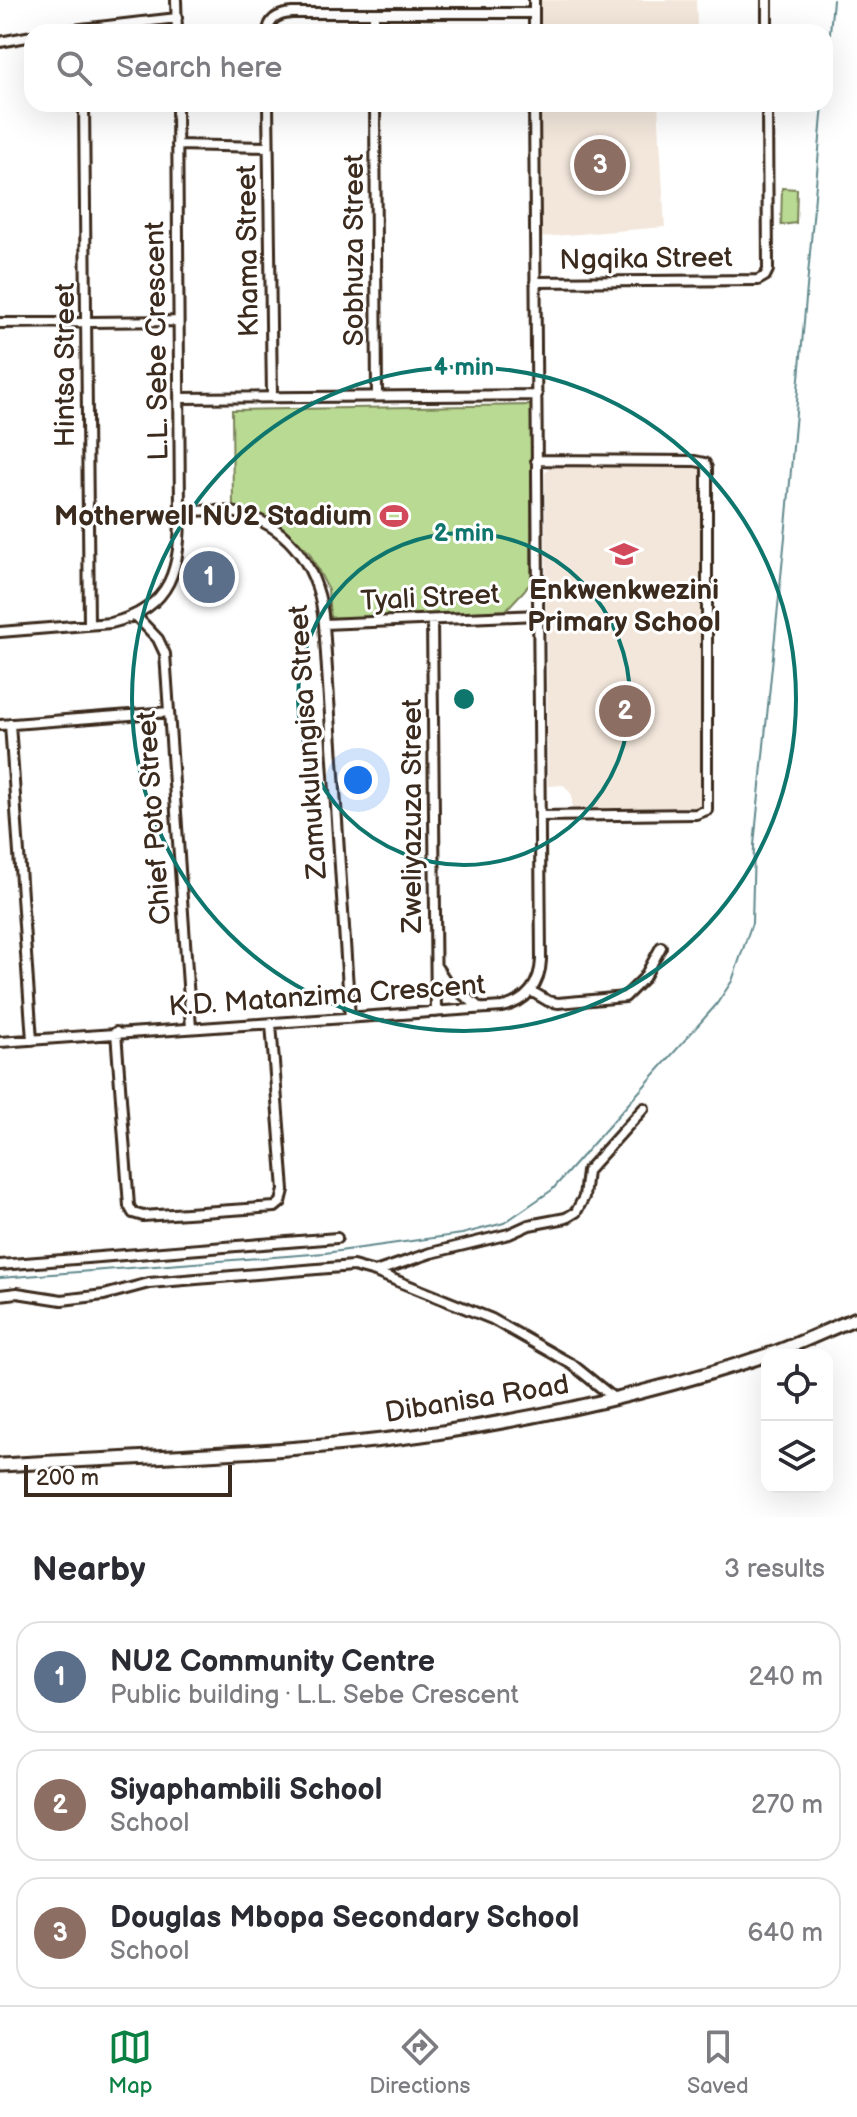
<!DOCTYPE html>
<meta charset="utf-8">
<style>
:root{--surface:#fff;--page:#f2f2f3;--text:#2b2b33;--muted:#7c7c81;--line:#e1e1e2;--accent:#0b8043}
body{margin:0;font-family:"Balsamiq Sans",sans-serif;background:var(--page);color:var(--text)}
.controls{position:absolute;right:24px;bottom:24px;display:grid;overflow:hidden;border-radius:16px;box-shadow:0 8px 32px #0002}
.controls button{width:72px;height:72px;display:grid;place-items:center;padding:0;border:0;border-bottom:2px solid var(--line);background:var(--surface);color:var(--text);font:40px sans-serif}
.scale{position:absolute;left:24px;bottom:20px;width:208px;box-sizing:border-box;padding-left:8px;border:4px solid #3b2a1e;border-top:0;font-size:22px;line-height:28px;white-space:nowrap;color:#3b2a1e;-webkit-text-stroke:6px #fff;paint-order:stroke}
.you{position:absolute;left:358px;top:780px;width:28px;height:28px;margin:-20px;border:6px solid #fff;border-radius:50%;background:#1a73e8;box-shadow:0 0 0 12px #1a73e833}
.badge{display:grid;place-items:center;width:52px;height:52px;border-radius:50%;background:var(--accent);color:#fff;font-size:26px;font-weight:700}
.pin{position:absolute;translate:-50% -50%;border:4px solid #fff;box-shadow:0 2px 8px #0006}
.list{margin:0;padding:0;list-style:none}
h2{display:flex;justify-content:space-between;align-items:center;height:104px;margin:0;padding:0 32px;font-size:34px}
h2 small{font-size:26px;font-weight:400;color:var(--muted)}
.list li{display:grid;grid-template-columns:52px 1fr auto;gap:24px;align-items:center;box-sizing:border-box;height:112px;margin:0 16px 16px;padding:0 16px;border:2px solid var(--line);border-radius:24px}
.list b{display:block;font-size:30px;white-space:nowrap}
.list p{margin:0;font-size:26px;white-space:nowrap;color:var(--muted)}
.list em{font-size:26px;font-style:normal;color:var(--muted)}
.icon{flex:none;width:44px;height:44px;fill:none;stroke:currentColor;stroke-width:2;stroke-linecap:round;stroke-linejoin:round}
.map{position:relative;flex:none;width:857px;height:1517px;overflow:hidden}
.search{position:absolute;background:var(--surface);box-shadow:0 8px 32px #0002;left:24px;right:24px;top:24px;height:88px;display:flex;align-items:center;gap:20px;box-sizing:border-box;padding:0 28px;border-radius:24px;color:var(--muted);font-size:30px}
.sheet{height:488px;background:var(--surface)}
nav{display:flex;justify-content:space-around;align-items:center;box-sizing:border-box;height:112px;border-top:2px solid var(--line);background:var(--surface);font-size:22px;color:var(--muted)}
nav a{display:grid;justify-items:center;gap:4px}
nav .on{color:var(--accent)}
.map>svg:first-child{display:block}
</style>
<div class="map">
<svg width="857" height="1517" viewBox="0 0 857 1517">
<rect width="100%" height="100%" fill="#fff"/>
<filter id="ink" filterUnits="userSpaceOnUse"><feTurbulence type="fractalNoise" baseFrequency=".0125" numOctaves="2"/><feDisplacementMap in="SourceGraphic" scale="16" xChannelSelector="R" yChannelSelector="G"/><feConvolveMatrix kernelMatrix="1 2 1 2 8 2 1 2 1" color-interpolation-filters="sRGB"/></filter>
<g filter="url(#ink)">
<path fill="#f3e7db" d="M540,0H696L697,28L694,32H538Z
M536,104H658L665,227L542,237Z
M701,466L703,807L572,809V795L564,785L548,786L545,472L550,467Z"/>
<path fill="#b9da93" stroke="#7a8258" stroke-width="2" d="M434,22V32H381L386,23Z
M782,188L797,189L796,223L781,225Z
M531,405V583L505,611L330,619L328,589L309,552L279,524L233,508L232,410Z"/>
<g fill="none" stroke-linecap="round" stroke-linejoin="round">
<path stroke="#61898d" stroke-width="2" d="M825,86L833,0
M0,1278L325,1253L462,1234L504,1223L552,1190L716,1005L732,981L752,923L754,845L786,527L823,104"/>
<defs>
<path id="street" d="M176,0L177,32
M534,0V32
M374,13V32
M55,32L177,18
M268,32C269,18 279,14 292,13H534
M767,32V0
M0,42L32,36
M84,104L89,625
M268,104L272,397
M375,104L377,396
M177,145L268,147
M535,282L758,280L765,276L768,270L767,104
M0,323L178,321
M180,398L537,395
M536,460L695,461L705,463L707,468V810L696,814L540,816
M180,511C199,511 219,509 237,513C292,525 320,572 324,624L350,1018
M135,615L158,639L165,654L191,1028
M432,620L436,1012
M324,624L538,615
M0,632L111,623C173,608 180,567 180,511L177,104
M10,724L32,1040
M0,725L169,712
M436,966L446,981L480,1008
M531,991L548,1001L558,1003L625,997L644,978L661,947
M116,1032L129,1206L133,1213L143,1216L275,1207L281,1202L284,1190L271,1024
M0,1042L502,1007C527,1002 540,984 541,960L534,104
M0,1265L337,1238
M375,1272L431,1253L509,1234L529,1225L566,1218L576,1212L584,1197L587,1171L644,1108
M0,1295L17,1293L62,1300L104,1295L149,1283L353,1266L375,1272L492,1319L573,1365L615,1399"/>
<path id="secondary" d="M0,1465C145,1456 292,1454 436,1433C550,1416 664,1390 773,1353C801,1343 829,1329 857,1318"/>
</defs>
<use href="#street" stroke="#3b2a1e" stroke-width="14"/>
<use href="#secondary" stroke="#3b2a1e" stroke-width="17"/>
<use href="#street" stroke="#fff" stroke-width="8"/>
<use href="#secondary" stroke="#fff" stroke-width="11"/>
</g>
</g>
<g fill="none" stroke="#0f766e" stroke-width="4">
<circle cx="464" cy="699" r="166"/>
<circle cx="464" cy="699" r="332"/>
</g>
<defs>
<symbol id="stadium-bare" viewBox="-9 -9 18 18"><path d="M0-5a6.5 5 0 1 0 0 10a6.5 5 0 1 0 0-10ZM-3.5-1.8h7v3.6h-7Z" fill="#d1495b" stroke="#fff" stroke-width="2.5" paint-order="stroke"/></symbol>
<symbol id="school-bare" viewBox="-9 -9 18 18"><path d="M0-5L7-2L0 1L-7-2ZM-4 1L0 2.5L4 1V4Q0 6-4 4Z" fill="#d1495b" stroke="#fff" stroke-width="2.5" paint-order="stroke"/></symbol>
</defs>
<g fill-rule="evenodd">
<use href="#stadium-bare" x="374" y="496" width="40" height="40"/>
<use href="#school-bare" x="604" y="534" width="40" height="40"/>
</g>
<g text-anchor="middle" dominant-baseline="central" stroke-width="6" stroke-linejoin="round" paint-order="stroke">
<g font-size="28" fill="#3b2a1e" stroke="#fff">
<text transform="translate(354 250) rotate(-90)">Sobhuza Street</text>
<text transform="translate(248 251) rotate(-91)">Khama Street</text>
<text transform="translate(646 259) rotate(-1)">Ngqika Street</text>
<text transform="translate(157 341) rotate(-91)">L.L. Sebe Crescent</text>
<text transform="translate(65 365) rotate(-90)">Hintsa Street</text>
<text transform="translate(430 598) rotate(-3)">Tyali Street</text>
<text transform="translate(308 742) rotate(-94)">Zamukulungisa Street</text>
<text transform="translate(412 816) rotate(-90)">Zweliyazuza Street</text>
<text transform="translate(154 818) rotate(-94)">Chief Poto Street</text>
<text transform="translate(327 996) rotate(-4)">K.D. Matanzima Crescent</text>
<text transform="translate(477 1399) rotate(-9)">Dibanisa Road</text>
</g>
<g font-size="28" font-weight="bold" fill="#3b2a1e" stroke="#fff" text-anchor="end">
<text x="372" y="516">Motherwell NU2 Stadium</text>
<text x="624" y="590" text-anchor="middle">Enkwenkwezini<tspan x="624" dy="32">Primary School</tspan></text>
</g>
</g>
<circle cx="464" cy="699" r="12" fill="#0f766e" stroke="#fff" stroke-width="4"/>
<g font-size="24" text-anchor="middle" font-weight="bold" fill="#0f766e" stroke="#fff" stroke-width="6" stroke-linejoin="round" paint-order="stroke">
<text x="464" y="375">4 min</text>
<text x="464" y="541">2 min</text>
</g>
</svg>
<div class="controls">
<button><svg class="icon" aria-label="locate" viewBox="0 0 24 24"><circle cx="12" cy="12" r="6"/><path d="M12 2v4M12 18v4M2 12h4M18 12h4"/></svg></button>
<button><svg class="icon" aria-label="layers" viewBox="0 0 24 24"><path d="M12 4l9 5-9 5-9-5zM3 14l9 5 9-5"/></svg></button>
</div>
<div class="scale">200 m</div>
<div class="you"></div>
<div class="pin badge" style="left:209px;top:577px;background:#5c6f8a">1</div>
<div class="pin badge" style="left:625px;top:711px;background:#8d6e63">2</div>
<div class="pin badge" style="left:600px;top:165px;background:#8d6e63">3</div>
<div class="search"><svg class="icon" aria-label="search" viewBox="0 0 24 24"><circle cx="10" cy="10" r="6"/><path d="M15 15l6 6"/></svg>Search here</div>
</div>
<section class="sheet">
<h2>Nearby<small>3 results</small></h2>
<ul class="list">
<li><span class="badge" style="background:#5c6f8a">1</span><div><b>NU2 Community Centre</b><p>Public building · L.L. Sebe Crescent</p></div><em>240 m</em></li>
<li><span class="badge" style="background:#8d6e63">2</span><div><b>Siyaphambili School</b><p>School</p></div><em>270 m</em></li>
<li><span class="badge" style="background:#8d6e63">3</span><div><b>Douglas Mbopa Secondary School</b><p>School</p></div><em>640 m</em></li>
</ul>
</section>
<nav>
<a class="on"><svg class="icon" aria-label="map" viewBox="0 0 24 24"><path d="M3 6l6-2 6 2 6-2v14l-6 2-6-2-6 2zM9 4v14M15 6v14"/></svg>Map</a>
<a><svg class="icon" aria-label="directions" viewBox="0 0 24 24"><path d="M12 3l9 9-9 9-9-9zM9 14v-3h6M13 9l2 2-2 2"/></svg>Directions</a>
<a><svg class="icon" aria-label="saved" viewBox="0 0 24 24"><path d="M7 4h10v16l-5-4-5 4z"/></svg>Saved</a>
</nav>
